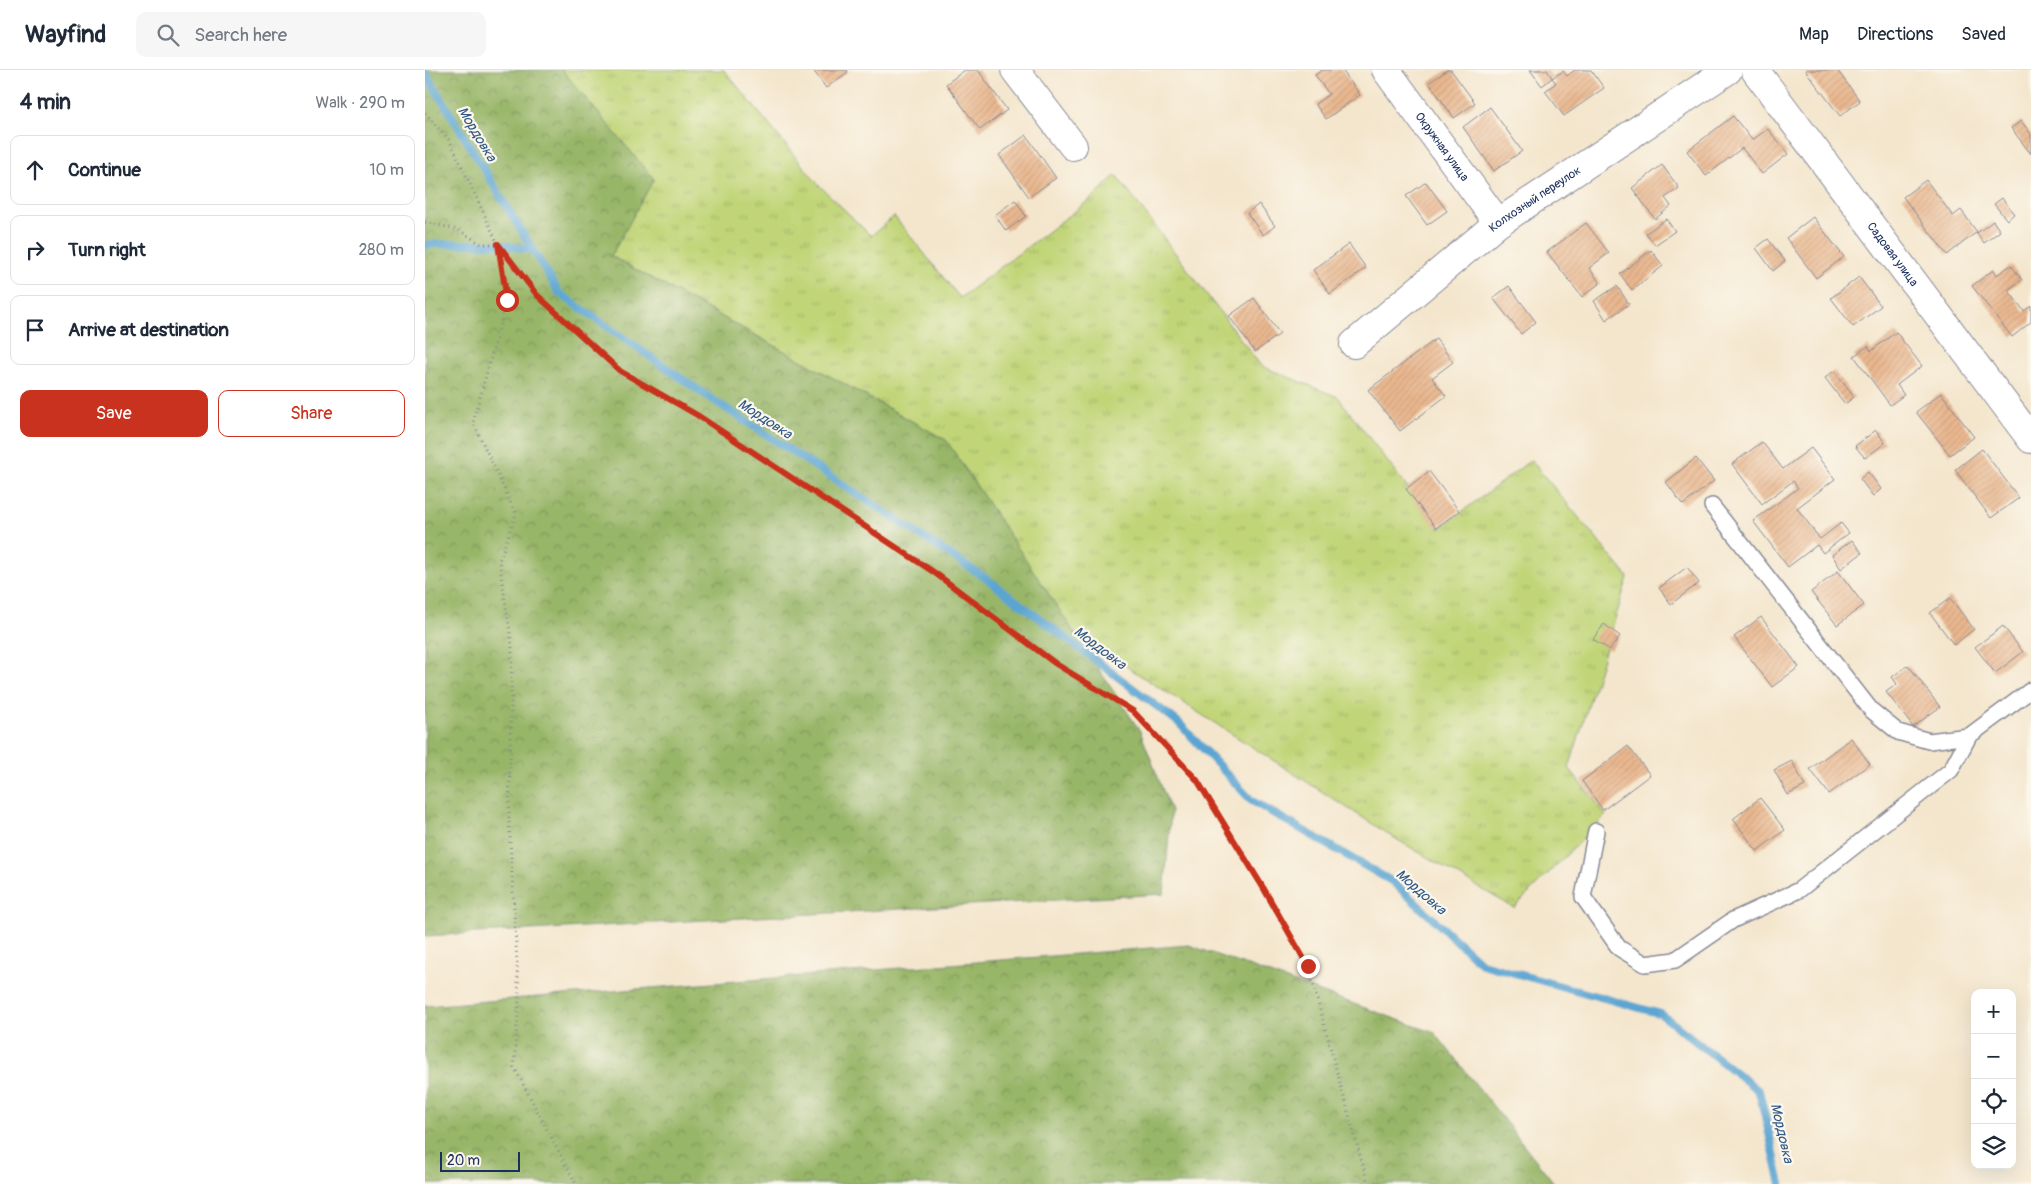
<!DOCTYPE html>
<meta charset="utf-8">
<style>
:root{--surface:#fff;--page:#f6f6f7;--text:#1f2937;--muted:#747a83;--line:#e0e1e3;--accent:#c8321e}
body{margin:0;font-family:Pangolin,sans-serif;background:var(--page);color:var(--text)}
.controls{position:absolute;right:15px;bottom:15px;display:grid;overflow:hidden;border-radius:10px;box-shadow:0 5px 20px #0002}
.controls button{width:45px;height:45px;display:grid;place-items:center;padding:0;border:0;border-bottom:1px solid var(--line);background:var(--surface);color:var(--text);font:25px sans-serif}
.scale{position:absolute;left:15px;bottom:12px;width:80px;box-sizing:border-box;padding-left:5px;border:2px solid #1b2f5e;border-top:0;font-size:14px;line-height:18px;white-space:nowrap;color:#1b2f5e;-webkit-text-stroke:4px #fbf7ec;paint-order:stroke}
.stop{position:absolute;width:15px;height:15px;margin:-11px;border:4px solid #c8321e;border-radius:50%;background:#fff}
.stop.end{background:#c8321e;border-color:#fff;box-shadow:0 1px 5px #0008}
.list{margin:0;padding:0;list-style:none}
h2{display:flex;justify-content:space-between;align-items:center;height:65px;margin:0;padding:0 20px;font-size:21px}
h2 small{font-size:16px;font-weight:400;color:var(--muted)}
.list li{display:grid;grid-template-columns:32px 1fr auto;gap:15px;align-items:center;box-sizing:border-box;height:70px;margin:0 10px 10px;padding:0 10px;border:1px solid var(--line);border-radius:10px}
.list b{display:block;font-size:19px;white-space:nowrap}
.list em{font-size:16px;font-style:normal;color:var(--muted)}
.actions{display:flex;gap:10px;padding:15px 20px}
.actions a{flex:1;padding:11px 0;border:1px solid var(--accent);border-radius:10px;text-align:center;font-size:18px;color:var(--accent)}
.actions .main{background:var(--accent);color:#fff}
.icon{flex:none;width:28px;height:28px;fill:none;stroke:currentColor;stroke-width:2;stroke-linecap:round;stroke-linejoin:round}
.map{position:relative;flex:none;width:1606px;height:1114px;overflow:hidden}
header{display:flex;align-items:center;gap:30px;box-sizing:border-box;height:70px;padding:0 25px;background:var(--surface);border-bottom:1px solid var(--line)}
header strong{font-size:24px}
nav{display:flex;gap:28px;margin-inline-start:auto;font-size:18px}
.search{width:350px;height:45px;background:var(--page);display:flex;align-items:center;gap:12px;box-sizing:border-box;padding:0 18px;border-radius:10px;color:var(--muted);font-size:19px}
main{display:flex}
aside{flex:1;background:var(--surface)}
.map>svg:first-child{display:block}
</style>
<header>
<strong>Wayfind</strong>
<div class="search"><svg class="icon" aria-label="search" viewBox="0 0 24 24"><circle cx="10" cy="10" r="6"/><path d="M15 15l6 6"/></svg>Search here</div>
<nav><a>Map</a><a>Directions</a><a>Saved</a></nav>
</header>
<main>
<aside>
<h2>4 min<small>Walk · 290 m</small></h2>
<ul class="list">
<li><svg class="icon" aria-label="ahead" viewBox="0 0 24 24"><path d="M12 20V5M6 11l6-6 6 6"/></svg><div><b>Continue</b></div><em>10 m</em></li>
<li><svg class="icon" aria-label="right" viewBox="0 0 24 24"><path d="M7 20v-9h11M14 6l5 5-5 5"/></svg><div><b>Turn right</b></div><em>280 m</em></li>
<li><svg class="icon" aria-label="arrive" viewBox="0 0 24 24"><path d="M6 21V4h12l-3 4 3 4H6"/></svg><div><b>Arrive at destination</b></div></li>
</ul>
<div class="actions"><a class="main">Save</a><a>Share</a></div>
</aside>
<div class="map">
<svg width="1606" height="1114" viewBox="0 0 1606 1114">
<defs>
<pattern id="grass-tufts" width="24" height="20" patternUnits="userSpaceOnUse" patternTransform="scale(1.25)"><rect width="24" height="20" fill="#c1d578"/><path d="M3 7l-1-3M5 7V3M7 7l1-3M15 17l-1-3M17 17v-4M19 17l1-3" fill="none" stroke="#a5b76a"/></pattern>
<pattern id="forest-crowns" width="20" height="18" patternUnits="userSpaceOnUse" patternTransform="scale(1.25)"><rect width="20" height="18" fill="#98b668"/><path d="M2 6a3 3 0 1 1 6 0M12 15a3 3 0 1 1 6 0" fill="none" stroke="#7b9459"/></pattern>
<pattern id="building-hatch" width="6" height="6" patternUnits="userSpaceOnUse" patternTransform="scale(1.25)"><rect width="6" height="6" fill="#eab88f"/><path d="M-1 1l2-2M0 6l6-6M5 7l2-2" fill="none" stroke="#c89e7e"/></pattern>
</defs>
<rect width="100%" height="100%" fill="#fbf7ec"/>
<filter id="ink" filterUnits="userSpaceOnUse"><feTurbulence type="fractalNoise" baseFrequency=".02" numOctaves="2"/><feDisplacementMap in="SourceGraphic" scale="10" xChannelSelector="R" yChannelSelector="G"/><feConvolveMatrix kernelMatrix="1 2 1 2 8 2 1 2 1" color-interpolation-filters="sRGB"/></filter>
<filter id="wash" filterUnits="userSpaceOnUse"><feTurbulence type="fractalNoise" baseFrequency=".0096" numOctaves="4" result="noise"/><feDisplacementMap in="SourceGraphic" scale="20" xChannelSelector="R" yChannelSelector="G"/><feGaussianBlur stdDeviation="1.12" result="paint"/><feColorMatrix in="noise" values="0 0 0 0 0 0 0 0 0 0 0 0 0 0 0 0 0 1.4 0 .05"/><feComposite in="paint" operator="in"/></filter>
<g filter="url(#wash)">
<rect width="100%" height="100%" fill="#f4e6cd"/>
<path fill="url(#grass-tufts)" stroke="#6e826b" d="M137,0H299L391,112L446,166L469,146L535,228L667,128L691,105L836,296L913,327L1014,459L1106,390L1203,507L1144,698L1181,745L1089,838L971,769L649,563L521,370L186,186Z"/>
<path fill="url(#forest-crowns)" stroke="#5a7263" d="M0,0H137L229,109L186,186L521,370L715,661L746,741L739,824L0,866Z
M764,875L1010,963L1130,1114H0V936Z"/>
<g fill="none" stroke-linecap="round" stroke-linejoin="round">
<path stroke="#5ba5d2" stroke-width="8" d="M0,2L134,223L276,322L562,509L753,652L827,731L968,812L1057,894L1236,944L1334,1021L1356,1114
M0,176L6,174H73L108,180"/>
</g>
<g id="blocks">
<path fill="url(#building-hatch)" d="M388,0H422L423,2L401,18Z
M540,0H553L582,40L555,60L521,14Z
M897,0H917L935,25L901,49L890,34L904,24L890,5Z
M1022,0H1026L1050,33L1029,48L1004,13Z
M1105,0H1122L1127,8L1117,16Z
M1150,0H1166L1179,18L1139,46L1120,21L1131,13L1127,8L1138,1L1142,6Z
M1380,0H1412L1435,31L1415,46Z
M1065,37L1097,81L1069,101L1038,57Z
M1308,46L1327,70L1343,59L1363,84L1337,104L1317,78L1281,106L1262,81Z
M1596,51L1606,64V84L1586,58Z
M601,65L631,108L604,127L574,85Z
M1237,95L1254,118L1240,128L1246,136L1230,149L1207,118Z
M1501,110L1528,146L1536,140L1552,162L1522,185L1478,127Z
M1001,112L1022,141L1002,155L981,126Z
M1577,128L1589,144L1582,150L1569,134Z
M590,130L601,146L581,161L570,145Z
M834,134L850,156L838,165L822,143Z
M1388,147L1419,187L1391,208L1361,168Z
M1241,149L1250,161L1230,175L1221,163Z
M1568,151L1575,161L1559,173L1552,163Z
M1161,153L1184,183L1164,198L1175,213L1157,227L1122,182Z
M1343,169L1360,191L1348,201L1331,178Z
M924,174L941,198L905,224L888,200Z
M1226,180L1238,196L1207,220L1195,204Z
M1586,195L1597,210L1583,220L1599,241L1606,236V252L1587,267L1547,216L1568,200L1572,205Z
M1434,207L1456,236L1428,257L1406,228Z
M1084,216L1111,252L1096,264L1068,228Z
M1192,216L1204,234L1181,250L1169,231Z
M829,228L855,264L830,282L804,246Z
M1471,262L1497,296L1472,315L1479,325L1465,335L1429,286L1443,276L1446,281Z
M1011,269L1028,292L1007,308L1021,326L975,361L943,320Z
M1409,301L1429,327L1420,334L1400,308Z
M1516,323L1549,367L1525,385L1491,342Z
M1451,360L1460,373L1440,388L1430,376Z
M1337,372L1358,399L1386,378L1410,409L1372,438L1395,469L1416,453L1424,463L1398,483L1392,475L1363,497L1328,451L1373,418L1368,411L1337,434L1307,394Z
M1557,379L1594,428L1566,448L1530,400Z
M1271,388L1289,411L1258,435L1241,412Z
M1004,401L1034,441L1011,458L981,419Z
M1443,402L1456,419L1448,426L1435,409Z
M1427,470L1437,483L1416,499L1407,485Z
M1262,497L1274,513L1246,534L1234,518Z
M1413,501L1439,535L1412,555L1386,522Z
M1525,528L1549,559L1529,575L1505,543Z
M1336,547L1374,597L1347,617L1309,567Z
M1179,554L1195,566L1185,580L1168,569Z
M1578,556L1598,582L1570,603L1550,577Z
M1483,595L1515,637L1488,657L1461,622L1472,614L1467,607Z
M1426,668L1445,694L1404,724L1385,699Z
M1203,676L1225,705L1178,740L1157,711Z
M1367,691L1380,716L1363,725L1349,700Z
M1335,728L1360,760L1332,781L1308,749Z"/>
</g>
</g>
<g filter="url(#ink)">
<use href="#blocks" fill-opacity="0" stroke="#888a96" stroke-width="1"/>
<g fill="none" stroke-linecap="round" stroke-linejoin="round">
<defs>
<path id="service" d="M1287,436L1446,640L1473,662L1504,671L1544,666L1606,620
M1171,761L1158,827L1194,878L1220,894L1250,890L1308,850L1374,820L1526,700L1544,666"/>
<g id="minor">
<path d="M590,0L648,76"/>
<path id="s1" d="M961,0L1073,153"/>
<path id="s2" d="M1330,0L1606,369"/>
<path id="s3" d="M929,274L1073,153L1303,0"/>
</g>
</defs>
<use href="#service" stroke="#888a96" stroke-width="18"/>
<use href="#minor" stroke="#888a96" stroke-width="30"/>
<path stroke="#888a96" stroke-width="3" stroke-dasharray="1 4" stroke-linecap="butt" d="M0,43L25,71L73,174L112,225L195,301L272,345L510,503L631,594L708,641L773,710L839,819L883,896L943,1114
M0,152L34,160L56,174H73L82,230L48,352L91,444L74,491L87,575L84,752L94,928L89,997L151,1114"/>
<use href="#service" stroke="#fff" stroke-width="15"/>
<use href="#minor" stroke="#fff" stroke-width="28"/>
</g>
</g>
<g fill="none" stroke-linecap="round" stroke-linejoin="round" filter="url(#ink)">
<path stroke="#c8321e" stroke-width="6" d="M82,230L73,174L112,225L195,301L272,345L510,503L631,594L708,641L772,710L839,819L883,896"/>
</g>
<g text-anchor="middle" dominant-baseline="central" stroke-width="4.5" stroke-linejoin="round" paint-order="stroke">
<g font-size="12" fill="#1b2f5e" stroke="#fbf7ec">
<text stroke="none"><textPath href="#s1" startOffset="95">Окружная улица</textPath></text>
<text stroke="none"><textPath href="#s3" startOffset="232">Колхозный переулок</textPath></text>
<text stroke="none"><textPath href="#s2" startOffset="230">Садовая улица</textPath></text>
</g>
<g font-size="14" font-style="italic" fill="#315887" stroke="#fbf7ec">
<text transform="translate(52 64) rotate(59)">Мордовка</text>
<text transform="translate(340 349) rotate(33)">Мордовка</text>
<text transform="translate(675 578) rotate(37)">Мордовка</text>
<text transform="translate(996 822) rotate(41)">Мордовка</text>
<text transform="translate(1357 1063) rotate(77)">Мордовка</text>
</g>
</g>
</svg>
<div class="controls">
<button>+</button>
<button>−</button>
<button><svg class="icon" aria-label="locate" viewBox="0 0 24 24"><circle cx="12" cy="12" r="6"/><path d="M12 2v4M12 18v4M2 12h4M18 12h4"/></svg></button>
<button><svg class="icon" aria-label="layers" viewBox="0 0 24 24"><path d="M12 4l9 5-9 5-9-5zM3 14l9 5 9-5"/></svg></button>
</div>
<div class="scale">20 m</div>
<div class="stop" style="left:82px;top:230px"></div>
<div class="stop end" style="left:883px;top:896px"></div>
</div>
</main>
